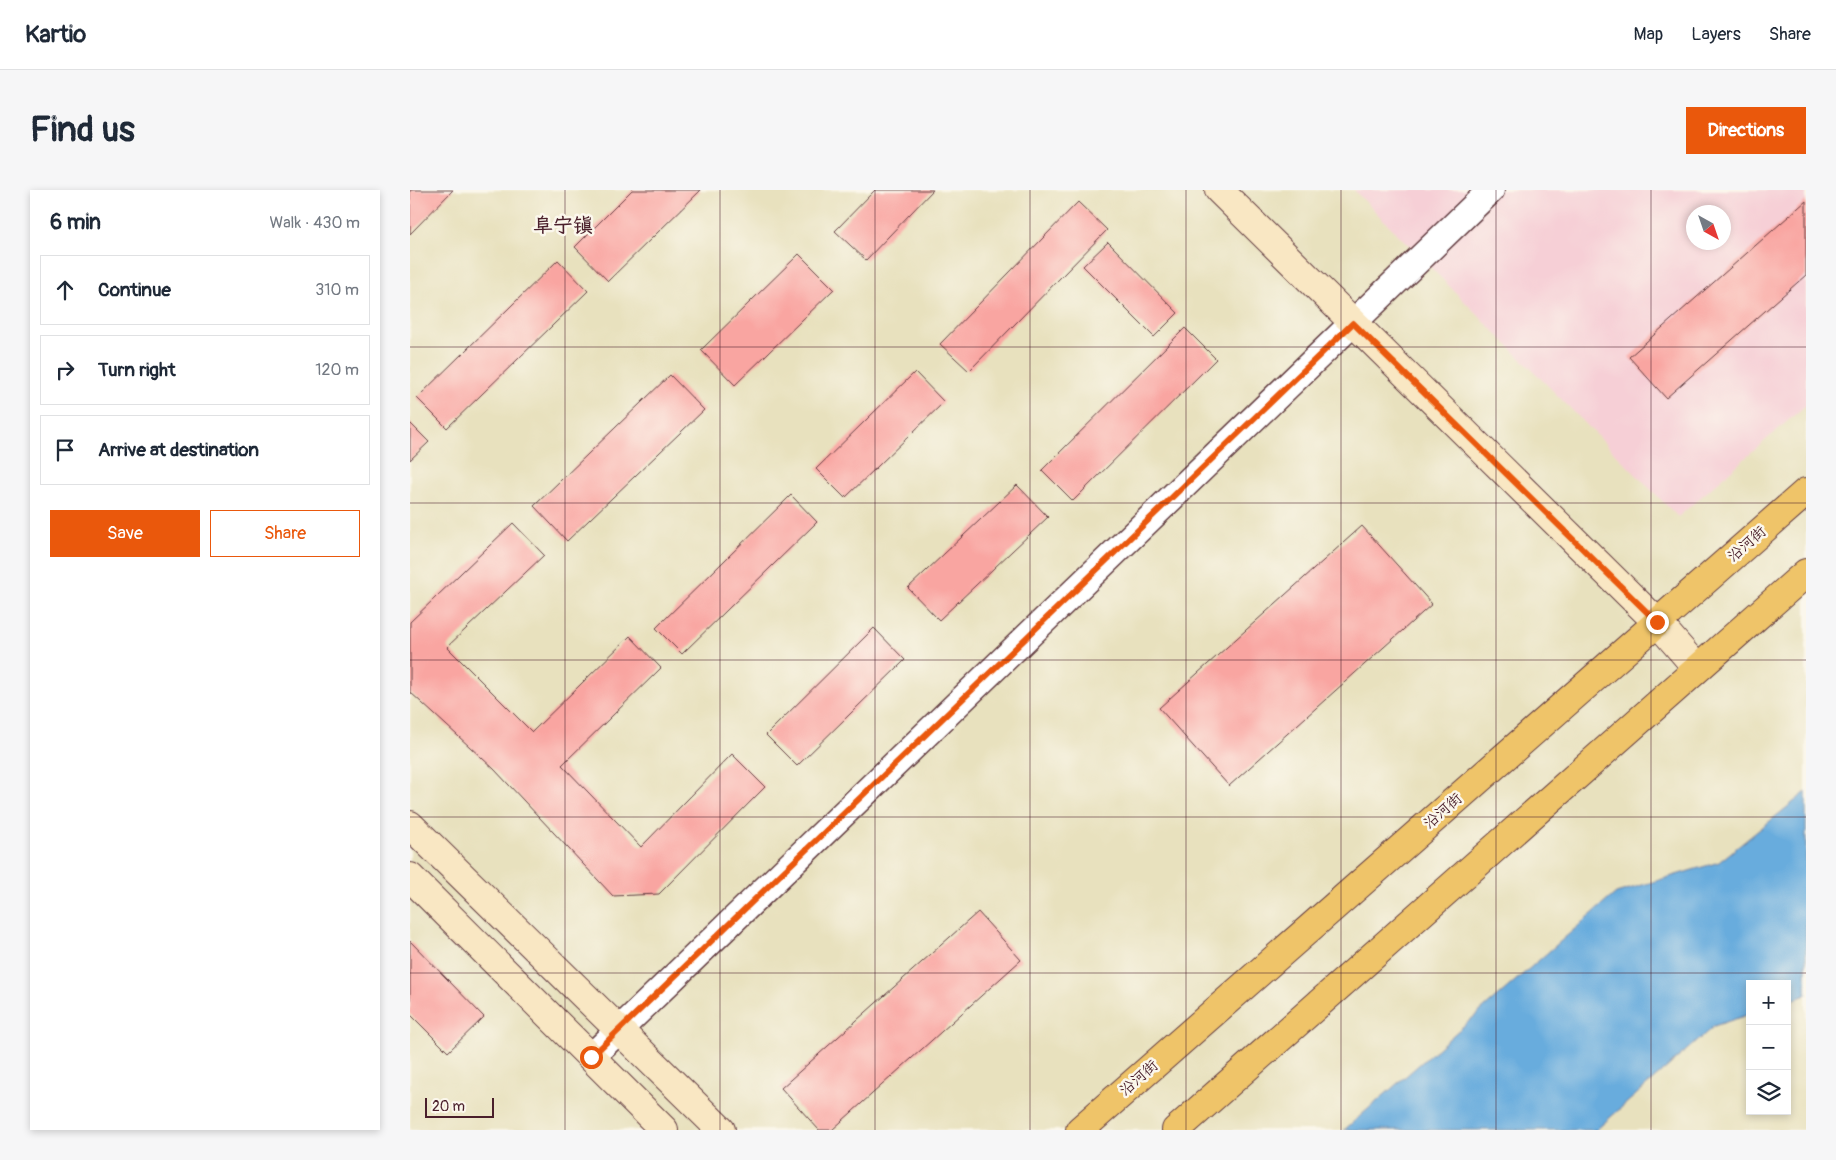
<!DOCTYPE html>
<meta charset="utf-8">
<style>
:root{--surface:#fff;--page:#f6f6f7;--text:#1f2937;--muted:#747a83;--line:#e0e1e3;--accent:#ea580c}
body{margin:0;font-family:Pangolin,"LXGW WenKai TC",sans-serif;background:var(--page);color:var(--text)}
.controls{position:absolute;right:15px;bottom:15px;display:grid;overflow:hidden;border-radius:0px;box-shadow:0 2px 8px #0003}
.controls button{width:45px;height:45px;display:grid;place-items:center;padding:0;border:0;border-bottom:1px solid var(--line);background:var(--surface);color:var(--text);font:25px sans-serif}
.compass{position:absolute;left:1276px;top:15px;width:45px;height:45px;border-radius:50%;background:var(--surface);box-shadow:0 2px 8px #0003;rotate:140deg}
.scale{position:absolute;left:15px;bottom:12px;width:69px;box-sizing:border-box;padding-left:5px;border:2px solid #4a1f2b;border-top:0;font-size:14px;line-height:18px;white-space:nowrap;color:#4a1f2b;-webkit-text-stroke:4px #fbf7ec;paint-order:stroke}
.stop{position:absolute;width:15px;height:15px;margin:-11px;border:4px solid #ea580c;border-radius:50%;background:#fff}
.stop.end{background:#ea580c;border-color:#fff;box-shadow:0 1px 5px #0008}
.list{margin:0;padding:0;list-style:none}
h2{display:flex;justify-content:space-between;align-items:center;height:65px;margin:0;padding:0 20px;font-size:21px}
h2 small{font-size:16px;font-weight:400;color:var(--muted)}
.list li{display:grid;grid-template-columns:32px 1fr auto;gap:15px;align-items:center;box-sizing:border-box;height:70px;margin:0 10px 10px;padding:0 10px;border:1px solid var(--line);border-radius:0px}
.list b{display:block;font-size:19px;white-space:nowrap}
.list em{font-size:16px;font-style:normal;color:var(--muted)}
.actions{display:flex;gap:10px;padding:15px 20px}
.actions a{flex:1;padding:11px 0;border:1px solid var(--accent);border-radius:0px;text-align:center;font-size:18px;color:var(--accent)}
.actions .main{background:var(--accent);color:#fff}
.icon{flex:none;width:28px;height:28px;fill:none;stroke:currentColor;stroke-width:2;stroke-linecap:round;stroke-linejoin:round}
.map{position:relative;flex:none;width:1396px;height:940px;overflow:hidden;border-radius:0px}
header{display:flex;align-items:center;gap:30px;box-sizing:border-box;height:70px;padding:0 25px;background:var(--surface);border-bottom:1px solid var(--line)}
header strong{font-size:24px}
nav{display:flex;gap:28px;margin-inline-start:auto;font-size:18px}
.intro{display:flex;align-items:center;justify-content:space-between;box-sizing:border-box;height:120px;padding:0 30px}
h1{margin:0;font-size:35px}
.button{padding:12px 22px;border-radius:0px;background:var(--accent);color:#fff;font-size:18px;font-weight:700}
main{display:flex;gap:30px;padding:0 30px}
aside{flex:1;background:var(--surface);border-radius:0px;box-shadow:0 2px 8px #0003}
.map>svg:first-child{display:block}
</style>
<header>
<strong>Kartio</strong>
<nav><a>Map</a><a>Layers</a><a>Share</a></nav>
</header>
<div class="intro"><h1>Find us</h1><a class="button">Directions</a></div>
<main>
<aside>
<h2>6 min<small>Walk · 430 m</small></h2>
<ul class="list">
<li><svg class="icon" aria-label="ahead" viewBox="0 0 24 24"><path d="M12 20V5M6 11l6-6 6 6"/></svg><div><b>Continue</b></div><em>310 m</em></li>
<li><svg class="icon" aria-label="right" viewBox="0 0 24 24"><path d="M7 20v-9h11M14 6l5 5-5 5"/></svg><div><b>Turn right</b></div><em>120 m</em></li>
<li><svg class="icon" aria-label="arrive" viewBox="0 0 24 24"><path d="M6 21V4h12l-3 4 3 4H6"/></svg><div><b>Arrive at destination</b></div></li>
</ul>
<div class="actions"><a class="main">Save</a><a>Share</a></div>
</aside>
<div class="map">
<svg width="1396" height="940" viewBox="0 0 1396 940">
<rect width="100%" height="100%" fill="#fbf7ec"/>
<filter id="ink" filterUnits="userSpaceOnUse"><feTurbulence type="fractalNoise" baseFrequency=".02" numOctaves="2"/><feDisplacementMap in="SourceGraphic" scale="10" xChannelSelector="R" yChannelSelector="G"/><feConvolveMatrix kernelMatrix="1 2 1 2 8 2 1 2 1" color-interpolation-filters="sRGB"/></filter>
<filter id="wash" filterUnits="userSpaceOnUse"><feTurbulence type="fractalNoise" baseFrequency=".0096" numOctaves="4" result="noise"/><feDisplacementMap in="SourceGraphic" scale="20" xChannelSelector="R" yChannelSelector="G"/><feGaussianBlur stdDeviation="1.12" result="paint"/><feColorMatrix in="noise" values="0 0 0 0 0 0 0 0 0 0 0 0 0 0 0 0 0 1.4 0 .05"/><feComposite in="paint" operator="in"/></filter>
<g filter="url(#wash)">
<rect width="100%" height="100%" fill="#e8e1be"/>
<path fill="#f6cfd6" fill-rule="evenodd" d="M944,0H1396V215L1268,327ZM1284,22H1314V52H1284Z"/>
<path fill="#67acdd" stroke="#586684" d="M1396,602V805L1377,812V794H1340V824L1304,836L1186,940H934L1206,703L1309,672Z"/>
<g id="blocks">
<path fill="#f9a5a1" d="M0,0H43L0,44Z
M222,0H291L198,91L165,57Z
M465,0H523L456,70L425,41Z
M1396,11V85L1256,208L1219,167Z
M668,12L697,40L559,181L530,154Z
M698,52L768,123L744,147L673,76Z
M389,64L424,99L325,195L291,160Z
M148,70L178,101L37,238L7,208Z
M775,138L806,169L663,311L632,280Z
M505,182L534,212L435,308L406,279Z
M260,185L294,220L157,351L124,316Z
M0,233L19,252L0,270Z
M607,295L638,327L529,430L498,398Z
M381,305L407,332L272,464L246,438Z
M103,333L134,365L37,457L122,542L220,446L251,478L152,575L231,657L322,564L355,597L249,704L203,706L84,579L0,502V432Z
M952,336L1022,414L819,596L749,518Z
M464,438L495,470L387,576L356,545Z
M568,722L611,770L422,940H409L371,898Z
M0,751L74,827L38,862L0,824Z"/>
</g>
</g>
<g filter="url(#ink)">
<use href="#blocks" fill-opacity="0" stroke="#623c41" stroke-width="1"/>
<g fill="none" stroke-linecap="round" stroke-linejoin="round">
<defs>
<path id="street" d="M181,867L1081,0"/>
<path id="secondary" d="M809,0L1247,432L1287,478
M0,635L311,940
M0,687L254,940"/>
<path id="primary" d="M670,940L1396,302
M766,940L1396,383"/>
</defs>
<use href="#street" stroke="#623c41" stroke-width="29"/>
<use href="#secondary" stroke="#623c41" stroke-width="30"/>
<use href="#primary" stroke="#623c41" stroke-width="30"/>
<use href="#street" stroke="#fff" stroke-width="26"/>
<use href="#secondary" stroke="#f9e7c3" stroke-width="28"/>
<use href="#primary" stroke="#efc469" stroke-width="28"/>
</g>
</g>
<g fill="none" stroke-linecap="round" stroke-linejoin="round" filter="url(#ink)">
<path stroke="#ea580c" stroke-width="6" d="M181,867L943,133L1247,432"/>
</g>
<path fill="none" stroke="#4a1f2b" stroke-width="1" stroke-opacity="0.55" d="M155,0V940M310,0V940M465,0V940M620,0V940M776,0V940M931,0V940M1086,0V940M1241,0V940M0,157H1396M0,313H1396M0,470H1396M0,627H1396M0,783H1396"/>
<g text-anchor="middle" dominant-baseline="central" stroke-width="5" stroke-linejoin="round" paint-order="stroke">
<g font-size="15" fill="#4a1f2b" stroke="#fbf7ec">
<text transform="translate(1337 354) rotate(-41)">沿河街</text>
<text transform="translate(1033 621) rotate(-41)">沿河街</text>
<text transform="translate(729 888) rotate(-41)">沿河街</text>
</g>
<g font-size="20" font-weight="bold" fill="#4a1f2b" stroke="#fbf7ec">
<text x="153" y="35">阜宁镇</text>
</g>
</g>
</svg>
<div class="controls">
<button>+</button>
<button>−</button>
<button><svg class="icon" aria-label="layers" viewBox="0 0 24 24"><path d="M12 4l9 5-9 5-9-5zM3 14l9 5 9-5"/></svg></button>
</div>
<svg class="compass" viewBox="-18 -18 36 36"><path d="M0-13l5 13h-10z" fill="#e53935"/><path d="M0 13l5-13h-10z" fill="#747a83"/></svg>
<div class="scale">20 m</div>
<div class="stop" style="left:181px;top:867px"></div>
<div class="stop end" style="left:1247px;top:432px"></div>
</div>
</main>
